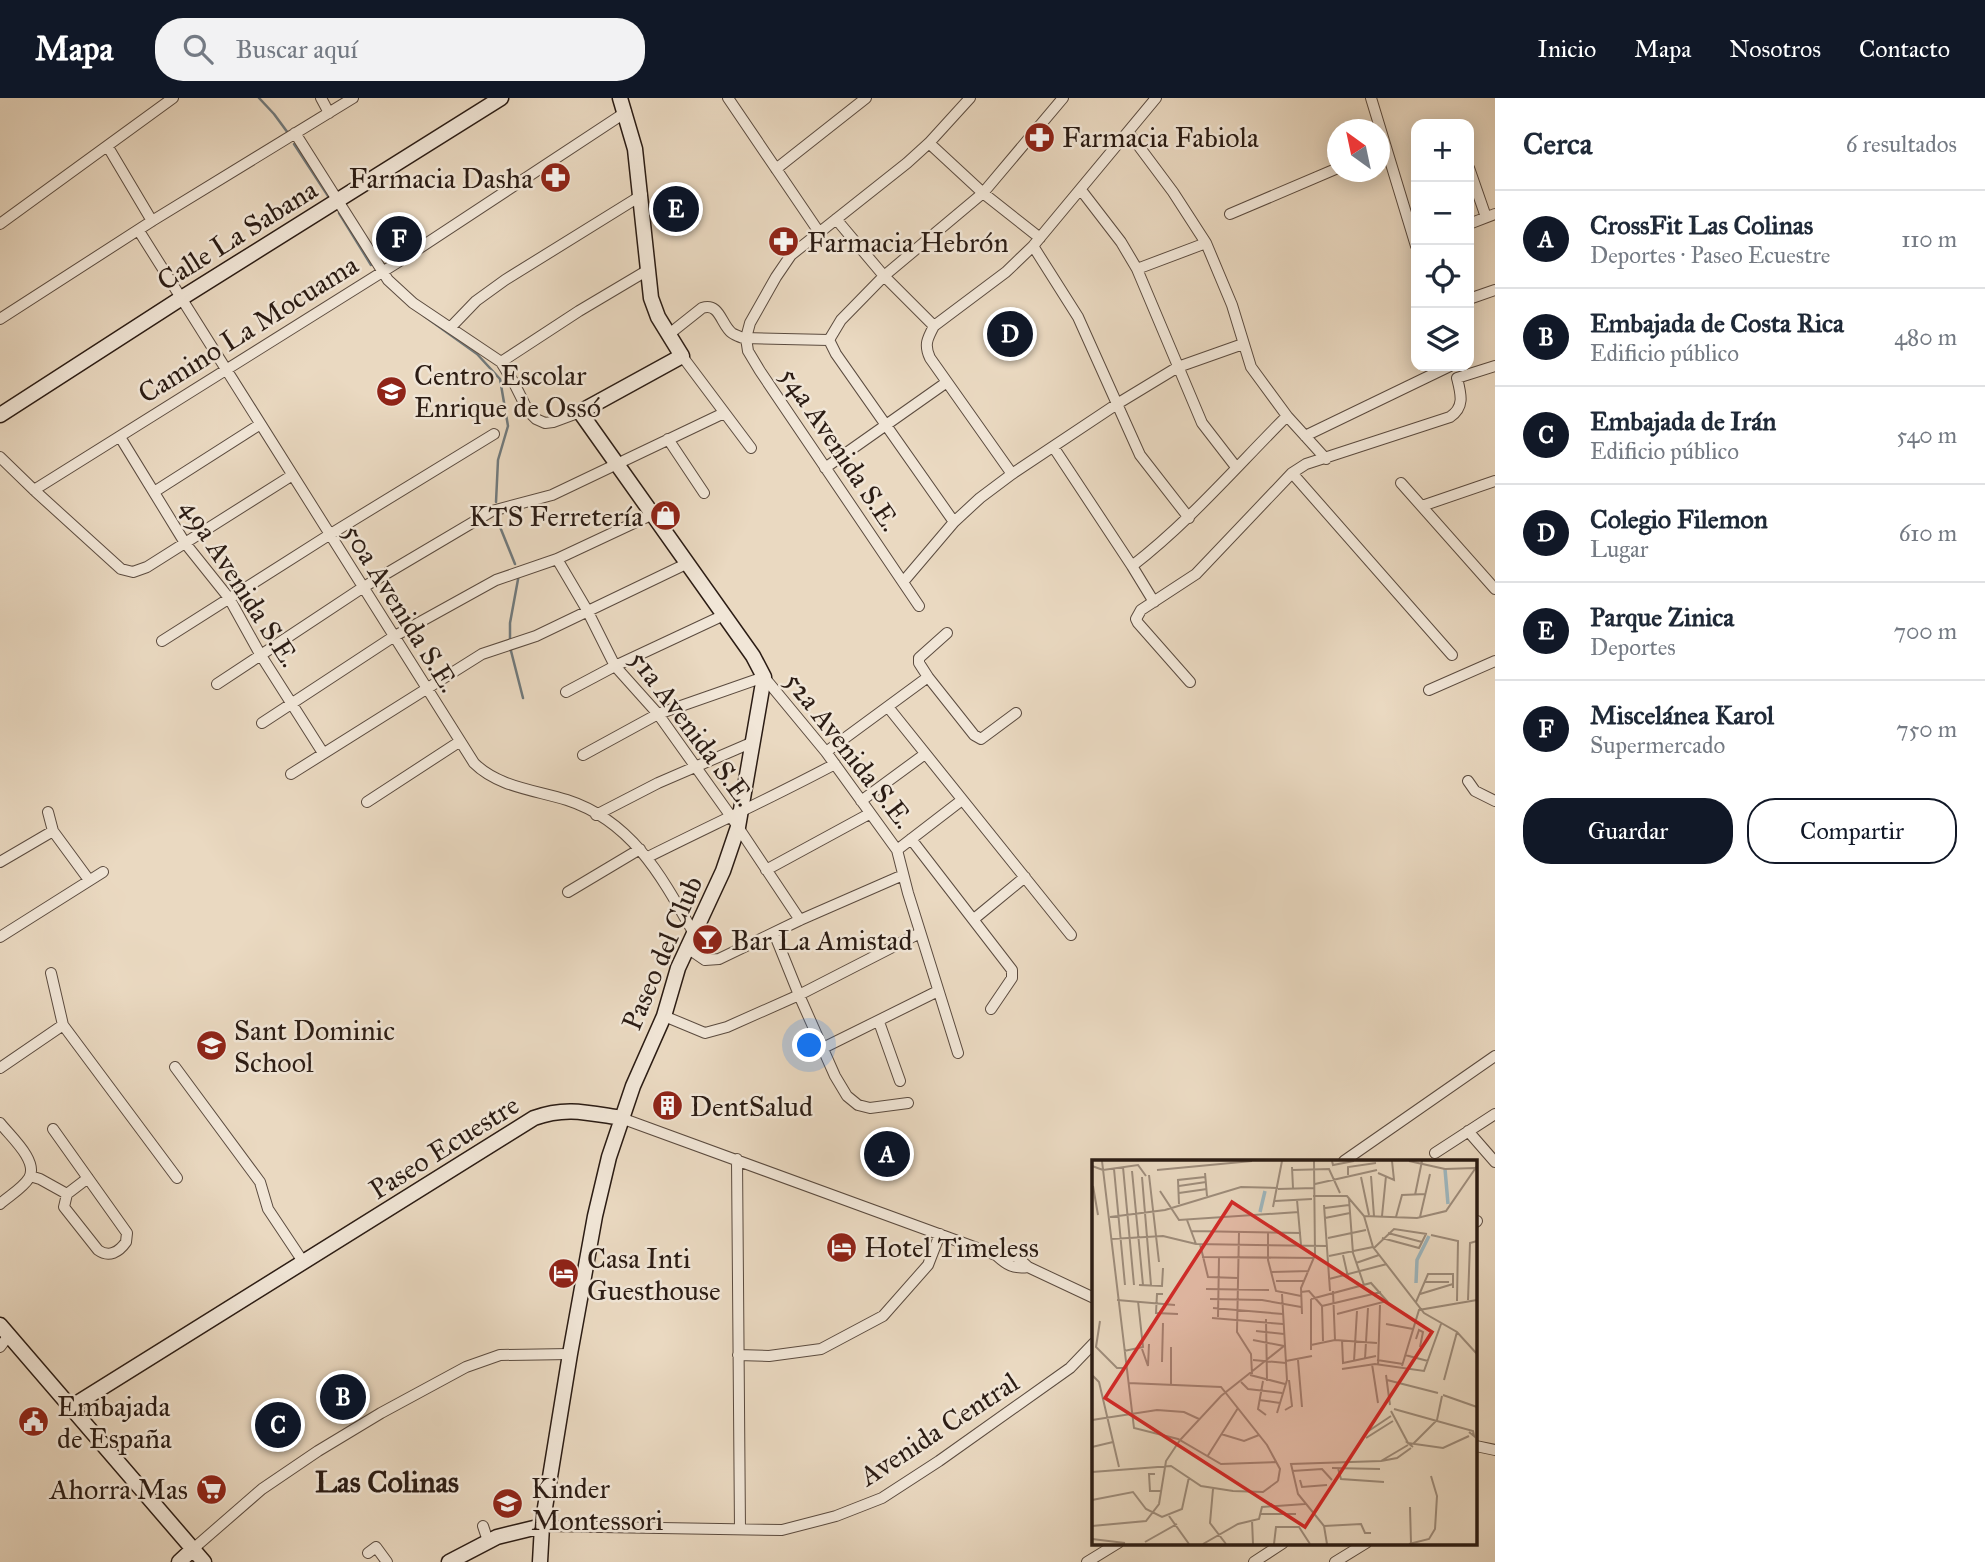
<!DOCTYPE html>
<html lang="es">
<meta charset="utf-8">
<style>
:root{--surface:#fff;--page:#f2f2f3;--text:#1f2937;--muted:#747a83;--line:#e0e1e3;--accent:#111827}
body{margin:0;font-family:"IM FELL Great Primer",serif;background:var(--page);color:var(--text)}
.controls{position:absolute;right:21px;top:21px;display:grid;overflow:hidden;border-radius:14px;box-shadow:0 4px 18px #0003}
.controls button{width:63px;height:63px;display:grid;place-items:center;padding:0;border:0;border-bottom:2px solid var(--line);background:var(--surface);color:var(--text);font:35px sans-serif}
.compass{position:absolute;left:1327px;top:21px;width:63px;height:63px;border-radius:50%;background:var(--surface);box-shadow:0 4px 18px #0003;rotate:327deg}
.you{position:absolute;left:810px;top:948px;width:24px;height:24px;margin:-18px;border:5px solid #fff;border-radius:50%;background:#1a73e8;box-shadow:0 0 0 10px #1a73e833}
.badge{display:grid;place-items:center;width:46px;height:46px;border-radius:50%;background:var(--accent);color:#fff;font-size:23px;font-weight:700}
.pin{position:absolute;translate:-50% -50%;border:4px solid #fff;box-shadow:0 2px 7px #0006}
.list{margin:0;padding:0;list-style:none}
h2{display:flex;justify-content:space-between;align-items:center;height:91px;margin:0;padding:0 28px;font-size:30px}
h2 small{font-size:23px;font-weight:400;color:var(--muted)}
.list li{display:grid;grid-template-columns:46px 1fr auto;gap:21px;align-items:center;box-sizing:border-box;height:98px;padding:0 28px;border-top:2px solid var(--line)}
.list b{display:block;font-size:26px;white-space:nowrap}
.list p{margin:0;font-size:23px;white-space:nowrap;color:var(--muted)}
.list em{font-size:23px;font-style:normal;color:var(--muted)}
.actions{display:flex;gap:14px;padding:21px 28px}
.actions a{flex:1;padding:16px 0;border:2px solid var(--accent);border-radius:28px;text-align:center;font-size:24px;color:var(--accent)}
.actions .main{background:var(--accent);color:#fff}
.icon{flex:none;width:38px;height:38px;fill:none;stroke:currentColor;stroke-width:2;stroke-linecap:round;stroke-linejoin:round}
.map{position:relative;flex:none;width:1495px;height:1464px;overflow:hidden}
header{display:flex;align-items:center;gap:42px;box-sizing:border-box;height:98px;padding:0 35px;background:var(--accent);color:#fff}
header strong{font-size:33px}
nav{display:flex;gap:38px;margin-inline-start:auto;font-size:24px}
.search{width:490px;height:63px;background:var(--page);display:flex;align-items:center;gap:18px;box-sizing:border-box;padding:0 24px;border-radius:28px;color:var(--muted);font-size:26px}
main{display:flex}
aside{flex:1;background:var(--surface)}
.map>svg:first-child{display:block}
</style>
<header>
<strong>Mapa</strong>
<div class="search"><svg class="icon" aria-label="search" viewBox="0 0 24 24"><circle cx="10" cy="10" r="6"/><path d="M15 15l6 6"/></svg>Buscar aquí</div>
<nav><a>Inicio</a><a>Mapa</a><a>Nosotros</a><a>Contacto</a></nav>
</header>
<main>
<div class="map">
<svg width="1495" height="1464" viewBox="0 0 1495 1464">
<rect width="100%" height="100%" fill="#ead9c1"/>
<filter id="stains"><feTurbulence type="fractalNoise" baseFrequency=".00286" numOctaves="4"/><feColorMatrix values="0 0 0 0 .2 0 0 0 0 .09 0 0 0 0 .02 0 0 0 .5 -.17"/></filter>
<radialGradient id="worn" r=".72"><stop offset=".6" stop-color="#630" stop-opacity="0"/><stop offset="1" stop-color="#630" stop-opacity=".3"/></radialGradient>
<path fill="#b9bf91" stroke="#726e52" stroke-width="2" d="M684,91L688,128L667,131L663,94Z"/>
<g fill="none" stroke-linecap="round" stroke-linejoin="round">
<path stroke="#70797b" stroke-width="2.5" d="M259,0L274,16L288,35
M294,46L330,101
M339,115L371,167
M424,218L477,256L500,281L508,328L498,362L496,404
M496,419L515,466
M510,542V525L519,476
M510,549L523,600"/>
<defs>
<path id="street" d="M321,0L329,15
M728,0L819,134
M1371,0L1416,148
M295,35L388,182L413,205L501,264L514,285L528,313L536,321L545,325L553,324L580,314
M1129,35L1173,94L1206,145L1232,207L1251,269L1287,318L1326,361
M929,45L983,95L1040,140
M108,49L152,123
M1469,70L1486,119
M776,71L866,0
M1081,92L1121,144L1137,171L1202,325L1236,369
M1230,116L1338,70
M836,121L884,178L934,228
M0,126L173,0
M1469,126L1495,116
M139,133L474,665C498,689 535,692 567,702C632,723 662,779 693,834
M1033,148L1078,219L1140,357L1189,420
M1137,171L1206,145
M1469,201L1495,192
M0,221L152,123L353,0
M450,230L476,203L505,182L642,97
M668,237L702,210C720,204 721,227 732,235C733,236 742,240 744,240L829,242
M829,242L841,222L884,178L983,95L1063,0
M829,242L836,256L954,424
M682,258L751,350
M501,264L579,213L648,172
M1305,338L1450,268
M120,339L185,445L229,500L260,556L323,655
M668,341L704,395
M1054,350L1132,468C1189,424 1236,369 1287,318
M0,359L34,392L121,471L133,474L147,469L291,378
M825,370L947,284
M1292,375L1452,557
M1012,376L930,260C924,247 927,241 934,228L1006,174L1033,148L1156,0
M1401,385L1495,491
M34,392L403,161L626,14
M154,394L259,327
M1422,408L1495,383
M557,461L587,512L615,568L658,616L730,717L800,822
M1132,468L1154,504
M903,484L954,424L980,400L1012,376L1117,306L1178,269L1243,246
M919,508L760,273L748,253L746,240L750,225L776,179L791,157L907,65L929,45L970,0
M162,543L329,437L494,336
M928,579L974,637L981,641L1016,615
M1190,584L1138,525L1136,521L1141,512L1196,476L1292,375L1306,366L1450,319C1465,309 1461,296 1457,280L1495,268
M217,586L362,490L492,413L552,397L724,315
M1429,592L1495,563
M566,594L615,568L724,517
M888,609L1071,837
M262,625L393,539L496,482L557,461L651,417
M826,654L928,579L919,565V560L947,535
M583,657L658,616L764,579L826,654L897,752L908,795L958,955
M291,676L482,556L536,538L686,466
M1468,683L1475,693L1495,703
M861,703L925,656
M367,704L459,644
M48,714L53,733L89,782
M596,717L658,685L753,644
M911,741L1012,872V880L991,911
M897,752L962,702
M648,759C710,728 773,699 835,666
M0,764L53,733
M766,772L869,716
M568,794L640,751
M974,821L1025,779
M774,835L799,897L835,978L847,998L858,1007L870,1010L908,1005
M0,839L103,774
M686,849L705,862L719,861L800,822L903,777
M51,875L63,927L177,1080
M664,918L705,935L727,929L799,897L920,835
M879,924L900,983
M823,950L938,893
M175,969L260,1084L268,1111L304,1165
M0,970L63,927
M621,1020L996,1157L1016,1158L1028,1169L1094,1200
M0,1025C10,1038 39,1063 29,1080C23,1090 9,1098 0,1106
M53,1031L127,1135L126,1144C119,1154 109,1160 98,1152L64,1109L67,1096L88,1080
M1468,1033L1495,1064
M1435,1055L1495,1016
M737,1061L740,1431
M1344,1063L1495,958
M30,1078L40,1081L67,1096
M1476,1124L1477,1123
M996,1157C1007,1167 1013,1171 1028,1169
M0,1249L9,1237
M738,1257L769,1258L821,1251L883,1218L928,1167L940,1136
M1476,1348L1495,1352
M483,1428L488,1443
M542,1428L782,1432L836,1418L882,1400L939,1363L1070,1270L1094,1245
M193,1451L262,1391L318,1353L381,1315L466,1269L500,1257L570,1256
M368,1455L376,1449L387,1464
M1087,1464L1118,1445
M1254,1464L1283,1445
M1335,1464L1366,1445"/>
<path id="secondary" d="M0,317L180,201L501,0
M0,1227L204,1464
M71,1309L534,1020C566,1008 589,1015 621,1020
M179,1464L193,1451
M449,1464L497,1439L542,1428
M540,1464L542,1428L570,1256L595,1118L609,1059L633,988L664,918L678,870L723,773L738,729L764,579L753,558L580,314L682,258L658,219L651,200L635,51L620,0"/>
</defs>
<use href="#street" stroke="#5b4b3f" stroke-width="12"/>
<use href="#secondary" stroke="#2b1c14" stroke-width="17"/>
<use href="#street" stroke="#f1e6d7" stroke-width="10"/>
<use href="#secondary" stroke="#f1e6d7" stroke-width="14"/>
</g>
<defs>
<symbol id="pharmacy-disc" viewBox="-11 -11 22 22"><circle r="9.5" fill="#8f2418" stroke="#f1e6d7"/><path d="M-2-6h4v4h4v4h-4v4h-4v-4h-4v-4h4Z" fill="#fff"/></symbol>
<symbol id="school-disc" viewBox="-11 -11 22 22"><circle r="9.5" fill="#8f2418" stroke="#f1e6d7"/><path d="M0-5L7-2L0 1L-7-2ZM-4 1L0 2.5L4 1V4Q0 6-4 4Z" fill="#fff"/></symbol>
<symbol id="shop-disc" viewBox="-11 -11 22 22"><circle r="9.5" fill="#8f2418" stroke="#f1e6d7"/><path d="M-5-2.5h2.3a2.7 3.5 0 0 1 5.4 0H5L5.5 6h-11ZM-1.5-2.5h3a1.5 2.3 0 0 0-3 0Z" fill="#fff"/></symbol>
<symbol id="bar-disc" viewBox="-11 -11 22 22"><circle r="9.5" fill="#8f2418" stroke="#f1e6d7"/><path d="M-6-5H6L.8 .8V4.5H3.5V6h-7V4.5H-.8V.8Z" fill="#fff"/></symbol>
<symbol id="building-disc" viewBox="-11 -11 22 22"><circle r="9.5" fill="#8f2418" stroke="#f1e6d7"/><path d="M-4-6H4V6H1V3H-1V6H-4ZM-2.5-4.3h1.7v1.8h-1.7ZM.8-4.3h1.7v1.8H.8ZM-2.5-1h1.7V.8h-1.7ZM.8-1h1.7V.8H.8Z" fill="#fff"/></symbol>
<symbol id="hotel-disc" viewBox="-11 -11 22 22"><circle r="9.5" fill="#8f2418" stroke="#f1e6d7"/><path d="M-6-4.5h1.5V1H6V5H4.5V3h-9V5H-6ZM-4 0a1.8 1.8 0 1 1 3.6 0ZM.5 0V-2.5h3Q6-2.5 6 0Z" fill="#fff"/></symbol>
<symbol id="civic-disc" viewBox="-11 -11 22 22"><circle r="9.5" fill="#8f2418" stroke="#f1e6d7"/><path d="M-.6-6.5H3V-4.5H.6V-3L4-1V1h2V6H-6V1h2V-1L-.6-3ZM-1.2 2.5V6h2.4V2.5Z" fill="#fff"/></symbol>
<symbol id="supermarket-disc" viewBox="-11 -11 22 22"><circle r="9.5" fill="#8f2418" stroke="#f1e6d7"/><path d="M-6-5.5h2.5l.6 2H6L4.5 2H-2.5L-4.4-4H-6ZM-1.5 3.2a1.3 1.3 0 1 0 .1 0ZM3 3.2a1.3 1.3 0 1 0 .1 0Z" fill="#fff"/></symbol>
</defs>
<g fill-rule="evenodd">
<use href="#pharmacy-disc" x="1022" y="22" width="35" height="35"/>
<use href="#pharmacy-disc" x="538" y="62" width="35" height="35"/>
<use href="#pharmacy-disc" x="766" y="126" width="35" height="35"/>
<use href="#school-disc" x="374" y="276" width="35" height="35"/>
<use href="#shop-disc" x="648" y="400" width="35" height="35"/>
<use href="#bar-disc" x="690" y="824" width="35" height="35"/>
<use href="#school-disc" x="194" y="930" width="35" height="35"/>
<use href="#building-disc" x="650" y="990" width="35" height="35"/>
<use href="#hotel-disc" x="824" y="1132" width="35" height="35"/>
<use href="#hotel-disc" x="546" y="1158" width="35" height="35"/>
<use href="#civic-disc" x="16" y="1306" width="35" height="35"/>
<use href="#supermarket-disc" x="194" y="1374" width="35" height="35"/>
<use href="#school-disc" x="490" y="1388" width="35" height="35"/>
</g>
<g text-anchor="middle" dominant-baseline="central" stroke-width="5" stroke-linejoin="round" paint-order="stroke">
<g font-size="28" fill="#2b1c14" stroke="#f1e6d7" text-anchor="start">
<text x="1062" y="39">Farmacia Fabiola</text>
<text x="533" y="80" text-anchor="end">Farmacia Dasha</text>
<text x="807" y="144">Farmacia Hebrón</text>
<text x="414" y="277">Centro Escolar<tspan x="414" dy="32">Enrique de Ossó</tspan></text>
<text x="643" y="418" text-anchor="end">KTS Ferretería</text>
<text x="731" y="842">Bar La Amistad</text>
<text x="234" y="932">Sant Dominic<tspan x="234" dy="32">School</tspan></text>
<text x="690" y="1008">DentSalud</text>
<text x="864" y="1149">Hotel Timeless</text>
<text x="587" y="1160">Casa Inti<tspan x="587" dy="32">Guesthouse</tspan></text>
<text x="57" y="1308">Embajada<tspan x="57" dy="32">de España</tspan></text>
<text x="531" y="1390">Kinder<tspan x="531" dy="32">Montessori</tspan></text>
<text x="188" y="1391" text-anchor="end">Ahorra Mas</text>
</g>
<g font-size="28" fill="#2b1c14" stroke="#f1e6d7">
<text transform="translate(237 137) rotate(-32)">Calle La Sabana</text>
<text transform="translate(248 231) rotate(-32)">Camino La Mocuama</text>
<text transform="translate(840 351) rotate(56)">54a Avenida S.E.</text>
<text transform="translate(240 485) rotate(57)">49a Avenida S.E.</text>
<text transform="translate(401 510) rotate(58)">50a Avenida S.E.</text>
<text transform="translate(692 630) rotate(53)">51a Avenida S.E.</text>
<text transform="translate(849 652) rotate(52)">52a Avenida S.E.</text>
<text transform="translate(662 855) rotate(-67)">Paseo del Club</text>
<text transform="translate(444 1049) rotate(-32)">Paseo Ecuestre</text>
<text transform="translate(939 1331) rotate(-33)">Avenida Central</text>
</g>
<g font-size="30" font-weight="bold" fill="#2b1c14" stroke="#f1e6d7">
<text x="387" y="1384">Las Colinas</text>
</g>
</g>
<g transform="translate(1092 1062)">
<rect width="385" height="385" fill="#ead9c1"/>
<path fill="none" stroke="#9eb7bf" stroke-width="3.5" d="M353,9L356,44M168,52L173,31M324,123L325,100L337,76"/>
<path fill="none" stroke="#9e8d7c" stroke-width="2" d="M10,1L42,268L86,279L129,304L185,302M240,1L241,5L262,1M317,1L353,9M0,6L11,10L46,5L54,16M31,7L42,125M200,7L201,28M22,9L33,125M353,9L383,8M65,10L160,1M200,10L237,9L248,33M40,11L51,125M113,13L115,36M286,13L302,20L300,1M57,15L67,102M256,15V7L284,3M279,16L282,56M50,17L59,125M269,17L277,55M223,24L285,10M1,26L6,55M87,26L114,22M186,29L223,28M68,31L87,60L207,52M87,33L115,29M323,35L330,1M221,36H255L272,56L281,87L332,153L365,172L385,194M257,39L261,93L272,125M205,40L209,85M183,41L220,39M87,44L86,20L113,17M232,45L238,131M181,47L190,1M233,48L257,45M272,56L325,58L354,51L385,6M290,56L294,16M18,57L73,50L149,27L186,28M304,57L310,35L334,34M328,57L338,14M233,58L258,53M95,60L104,84M99,71L209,73M147,72L145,172L159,194L160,214M176,72V100L184,131L209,136M296,73L330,82M339,75L366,81L365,141M236,78L274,70M290,78L327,88L334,74M19,79L71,76L104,84L235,86M108,84L116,117L146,118M282,88L302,69L335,74M251,95L256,117M237,96L281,87M110,97L222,98M264,103L287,95M180,112L217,111M237,119L295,104M184,121H212M332,122H357M47,125L70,126L71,108M114,129L177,130M241,131L243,180M209,132L217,131L230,146M71,134H65L64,153L86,154M328,134L361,124M118,139L170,140L209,147M219,139L279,123L295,141L245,154M25,140L83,145M376,140L378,83L385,81M324,142L336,114H361V128M230,146L289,132M230,146L231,181M121,148L191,154M210,154L209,128L223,95L222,1M126,157L127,98M120,158L191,164M174,159L175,221M8,161L4,187L25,208H34M294,164L321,169M164,171L192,174M324,179L327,170L331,172L328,187M161,180L192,186M250,180L251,203L284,196M219,185L243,180L285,183M79,187V224M50,189L56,206L57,184M219,190V139M32,191L51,187L46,141M313,195L336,201M273,199L276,148M161,200L194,203M206,200L210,247M285,200L311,204M194,201L220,196M262,201L265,151M70,202L71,163M280,204L286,243M286,205L288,145M310,206L327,150L385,140M250,209L283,204L332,211L349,164M0,215L7,222L27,307M158,215L193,224M294,215L298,245M295,220L346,233M352,220L365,172M171,221L166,249L174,255M149,222L156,229L190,233M36,223L129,227L175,285L188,309L186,321M351,235L385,247M167,240L188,243M302,249L381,271L382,276L377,272M193,250L200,246L197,220M299,251L316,283M185,253L195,220L190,134M0,260L65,250L92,252L107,259M275,272L299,256M129,274L152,281L167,275M274,278L301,261M321,284L345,260L350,236M316,285L289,301L305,298L319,288M0,287L21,282M321,287L316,283L351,288L377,276M115,297L146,248M240,308L288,309M246,308L249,319L292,322M200,311L230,309L240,320M0,312L79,306L109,326L141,331L171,332L186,321M63,314H57L58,331H70M208,320L210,327L235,325M121,329L118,363L134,384M0,340L41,332L54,349L70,357L90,349L97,317M318,347L319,383M169,354H204M77,356L97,384M160,360L161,384M0,366L54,361L67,344L74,301L88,280L129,236L192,186M232,366L269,364L273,373H279M0,379L33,383M53,382L85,364M111,384L146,364L167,359L170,347L213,344M182,384L184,367H207L218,384M235,384L232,366L206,334L199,304L289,301M317,384L337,379L343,369L345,336L339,316"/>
<path fill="#d62828" fill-opacity="0.15" stroke="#d62828" stroke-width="3.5" d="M140,42L340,172L213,367L13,238Z"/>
<rect width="385" height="385" fill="none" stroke="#2b1c14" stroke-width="3.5"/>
</g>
<rect width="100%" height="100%" filter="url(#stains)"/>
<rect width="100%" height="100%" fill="url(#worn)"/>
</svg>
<div class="controls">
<button>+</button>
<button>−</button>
<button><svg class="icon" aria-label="locate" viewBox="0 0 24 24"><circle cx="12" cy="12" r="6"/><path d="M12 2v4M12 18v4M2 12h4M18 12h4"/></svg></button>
<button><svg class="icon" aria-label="layers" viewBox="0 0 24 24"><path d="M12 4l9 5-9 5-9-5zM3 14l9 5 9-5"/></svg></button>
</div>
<svg class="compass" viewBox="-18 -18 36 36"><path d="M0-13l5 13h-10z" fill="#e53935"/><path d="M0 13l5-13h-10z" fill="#747a83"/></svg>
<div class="you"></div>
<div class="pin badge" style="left:887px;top:1056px">A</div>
<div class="pin badge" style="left:343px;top:1299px">B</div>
<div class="pin badge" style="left:278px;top:1327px">C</div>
<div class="pin badge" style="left:1010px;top:236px">D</div>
<div class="pin badge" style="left:676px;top:111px">E</div>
<div class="pin badge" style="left:399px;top:141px">F</div>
</div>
<aside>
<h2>Cerca<small>6 resultados</small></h2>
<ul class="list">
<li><span class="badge">A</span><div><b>CrossFit Las Colinas</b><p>Deportes · Paseo Ecuestre</p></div><em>110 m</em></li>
<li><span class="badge">B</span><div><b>Embajada de Costa Rica</b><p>Edificio público</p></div><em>480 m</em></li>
<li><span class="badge">C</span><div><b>Embajada de Irán</b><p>Edificio público</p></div><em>540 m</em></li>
<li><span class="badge">D</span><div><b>Colegio Filemon</b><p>Lugar</p></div><em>610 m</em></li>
<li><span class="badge">E</span><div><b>Parque Zinica</b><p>Deportes</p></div><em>700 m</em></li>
<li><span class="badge">F</span><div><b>Miscelánea Karol</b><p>Supermercado</p></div><em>750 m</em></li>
</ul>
<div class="actions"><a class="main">Guardar</a><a>Compartir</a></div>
</aside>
</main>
